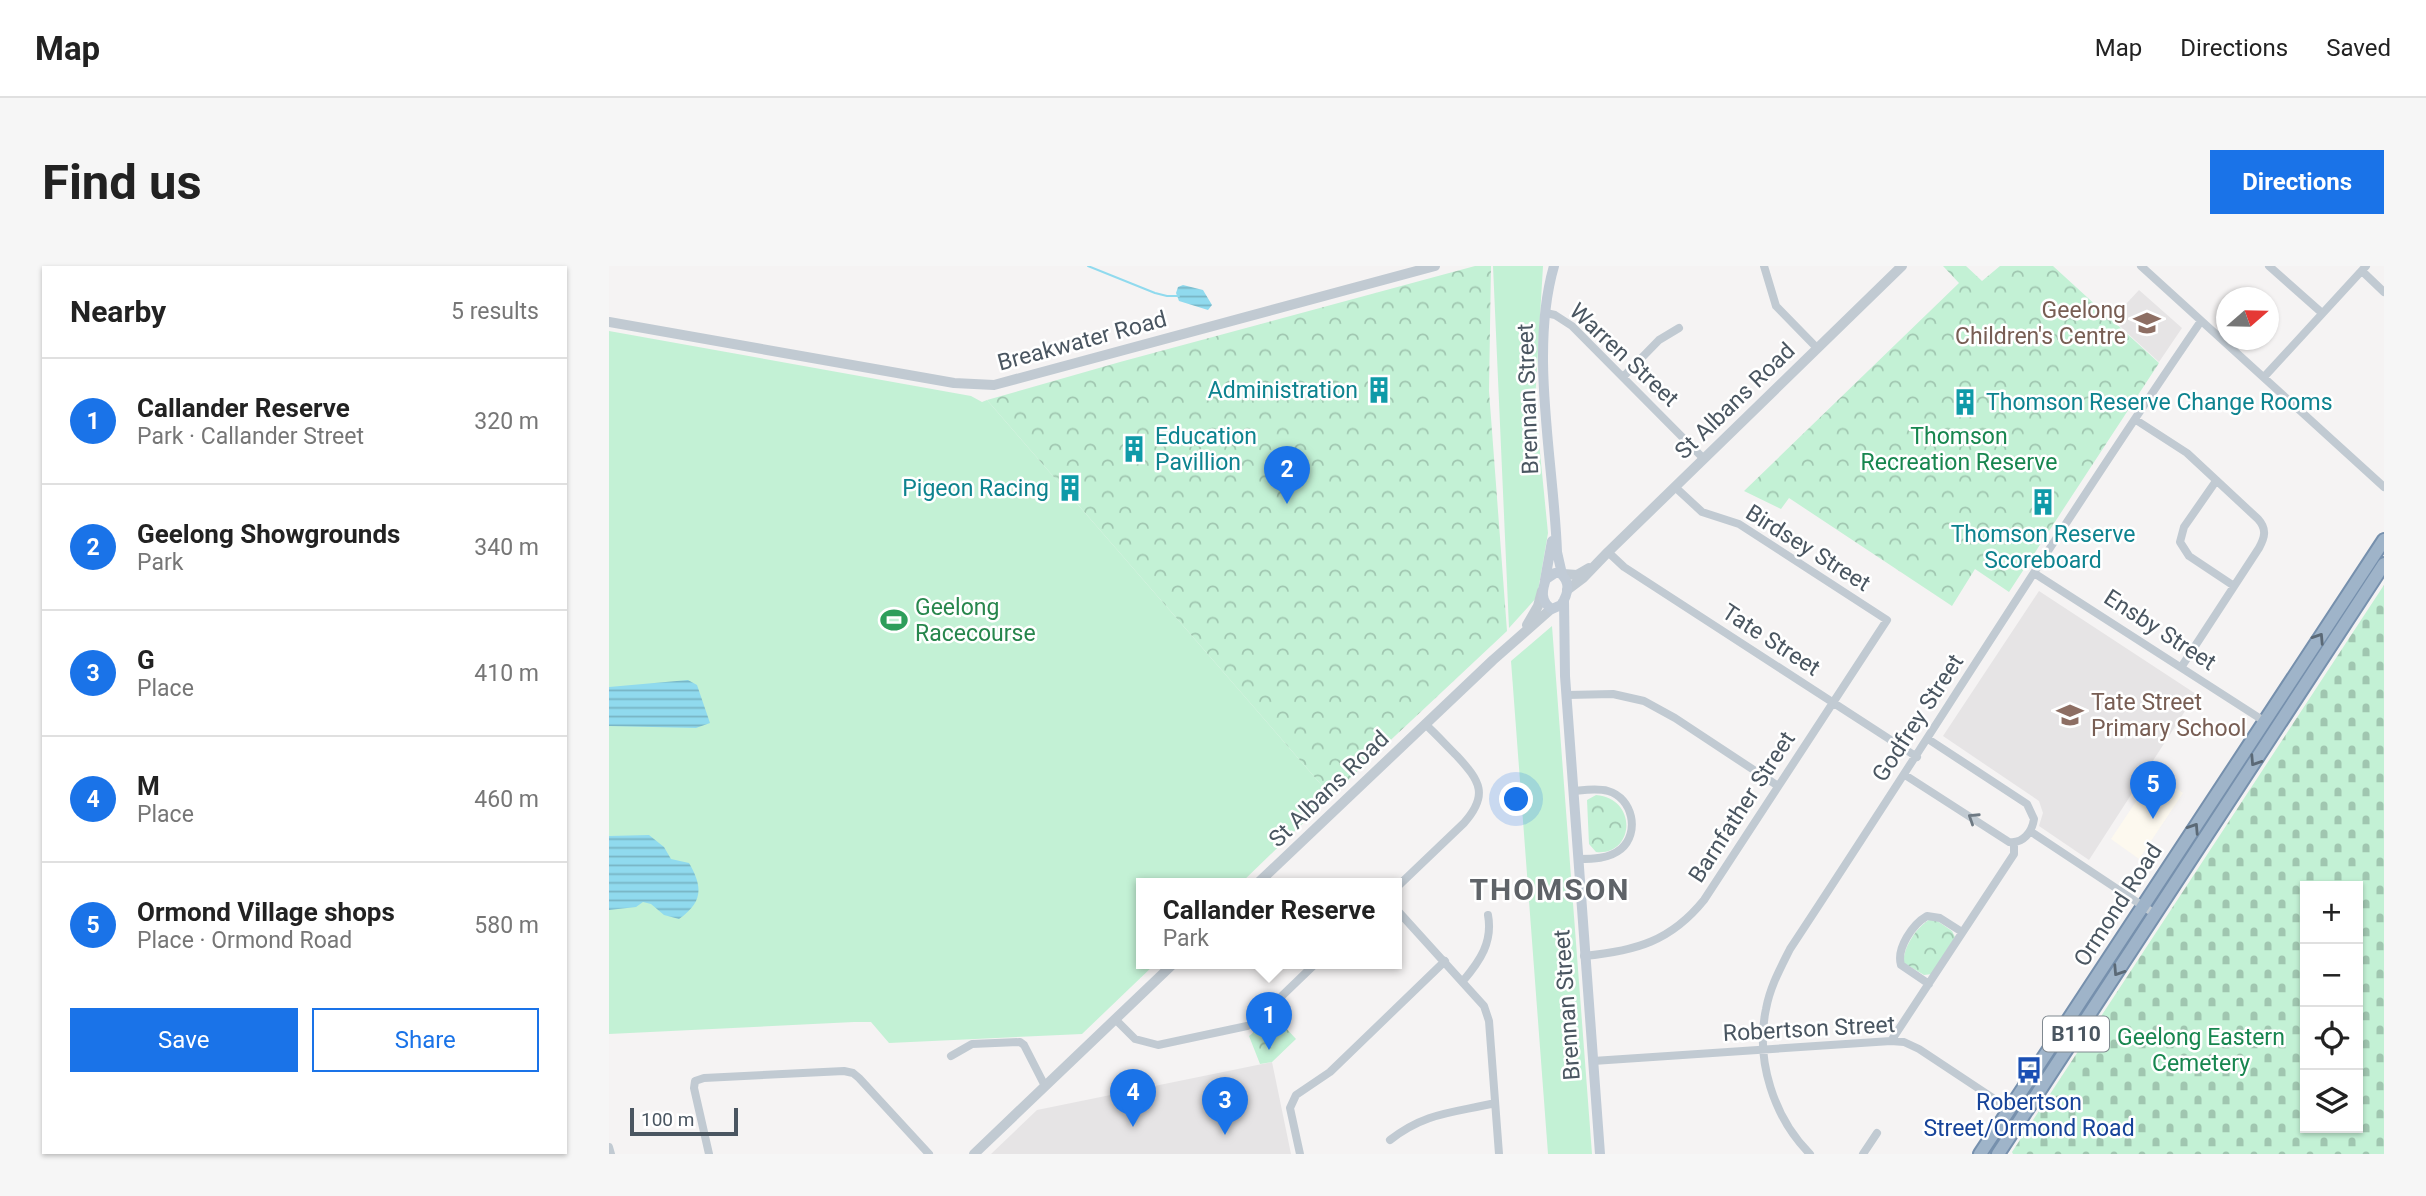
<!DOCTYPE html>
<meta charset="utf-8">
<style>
:root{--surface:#fff;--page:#f6f6f6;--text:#222;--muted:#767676;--line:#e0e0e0;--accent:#1a73e8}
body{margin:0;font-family:Roboto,sans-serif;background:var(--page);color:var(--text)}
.controls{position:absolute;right:21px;bottom:21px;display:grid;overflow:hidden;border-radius:0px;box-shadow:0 2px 5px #0004}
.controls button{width:63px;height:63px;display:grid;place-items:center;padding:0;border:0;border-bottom:2px solid var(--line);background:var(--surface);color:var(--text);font:35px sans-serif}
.compass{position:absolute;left:1607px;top:21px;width:63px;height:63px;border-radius:50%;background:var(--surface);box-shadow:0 2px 5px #0004;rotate:70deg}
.scale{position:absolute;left:21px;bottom:18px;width:108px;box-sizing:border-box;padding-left:7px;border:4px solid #4a5661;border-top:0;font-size:19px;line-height:24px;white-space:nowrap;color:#4a5661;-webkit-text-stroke:5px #fff;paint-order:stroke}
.you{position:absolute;left:908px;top:534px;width:24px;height:24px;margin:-18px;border:5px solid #fff;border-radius:50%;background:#1a73e8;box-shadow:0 0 0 10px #1a73e833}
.badge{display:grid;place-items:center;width:46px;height:46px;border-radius:50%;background:var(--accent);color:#fff;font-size:23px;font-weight:700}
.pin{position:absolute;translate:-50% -58px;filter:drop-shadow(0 2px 4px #0008)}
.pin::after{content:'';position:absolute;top:37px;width:24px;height:21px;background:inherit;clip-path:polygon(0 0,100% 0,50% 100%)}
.popup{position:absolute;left:527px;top:612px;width:266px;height:91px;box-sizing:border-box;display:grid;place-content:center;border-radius:0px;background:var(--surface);filter:drop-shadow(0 2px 5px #0005);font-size:23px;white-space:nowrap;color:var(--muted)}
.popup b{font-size:26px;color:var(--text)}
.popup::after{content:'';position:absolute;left:50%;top:100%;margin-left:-14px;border:14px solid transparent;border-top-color:var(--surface)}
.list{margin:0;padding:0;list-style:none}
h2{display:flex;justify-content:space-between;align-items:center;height:91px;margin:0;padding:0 28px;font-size:30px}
h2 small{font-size:23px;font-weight:400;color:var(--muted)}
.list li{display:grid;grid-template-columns:46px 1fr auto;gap:21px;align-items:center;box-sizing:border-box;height:126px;padding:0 28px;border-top:2px solid var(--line)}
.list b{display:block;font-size:26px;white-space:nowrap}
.list p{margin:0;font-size:23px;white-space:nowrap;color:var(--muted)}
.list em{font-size:23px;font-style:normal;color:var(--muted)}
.actions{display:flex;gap:14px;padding:21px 28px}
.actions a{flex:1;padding:16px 0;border:2px solid var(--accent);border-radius:0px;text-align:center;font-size:24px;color:var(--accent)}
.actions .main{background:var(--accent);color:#fff}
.icon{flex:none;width:38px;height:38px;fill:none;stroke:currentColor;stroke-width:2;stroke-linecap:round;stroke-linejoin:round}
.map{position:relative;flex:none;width:1775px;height:888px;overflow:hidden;border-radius:0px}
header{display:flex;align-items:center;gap:42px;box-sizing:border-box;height:98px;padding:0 35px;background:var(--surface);border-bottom:2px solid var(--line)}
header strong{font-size:33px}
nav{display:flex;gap:38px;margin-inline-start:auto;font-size:24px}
.intro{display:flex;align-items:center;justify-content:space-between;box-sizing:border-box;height:168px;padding:0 42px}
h1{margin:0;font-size:49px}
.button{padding:18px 32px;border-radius:0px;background:var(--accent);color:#fff;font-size:24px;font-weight:700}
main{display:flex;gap:42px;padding:0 42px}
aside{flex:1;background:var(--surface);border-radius:0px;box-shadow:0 2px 5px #0004}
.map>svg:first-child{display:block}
</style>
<header>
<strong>Map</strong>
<nav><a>Map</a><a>Directions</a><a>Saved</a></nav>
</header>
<div class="intro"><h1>Find us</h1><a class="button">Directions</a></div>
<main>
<aside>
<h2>Nearby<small>5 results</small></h2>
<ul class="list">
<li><span class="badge">1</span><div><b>Callander Reserve</b><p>Park · Callander Street</p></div><em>320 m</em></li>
<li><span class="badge">2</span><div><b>Geelong Showgrounds</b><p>Park</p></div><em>340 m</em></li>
<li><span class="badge">3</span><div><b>G</b><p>Place</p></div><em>410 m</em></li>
<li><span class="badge">4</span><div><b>M</b><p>Place</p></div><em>460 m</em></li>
<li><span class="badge">5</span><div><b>Ormond Village shops</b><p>Place · Ormond Road</p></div><em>580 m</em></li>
</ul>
<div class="actions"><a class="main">Save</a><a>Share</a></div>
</aside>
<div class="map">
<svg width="1775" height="888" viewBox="0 0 1775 888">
<defs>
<pattern id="forest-crowns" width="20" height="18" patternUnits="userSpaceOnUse" patternTransform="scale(1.75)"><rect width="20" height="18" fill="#c3f1d5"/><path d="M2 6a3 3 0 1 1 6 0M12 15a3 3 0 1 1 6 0" fill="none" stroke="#a0c6b0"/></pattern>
<pattern id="cemetery-stones" width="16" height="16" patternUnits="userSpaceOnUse" patternTransform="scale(1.75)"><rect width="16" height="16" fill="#c3f1d5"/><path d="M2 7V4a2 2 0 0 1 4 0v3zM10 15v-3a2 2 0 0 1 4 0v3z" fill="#a0c6b0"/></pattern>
<pattern id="water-rules" width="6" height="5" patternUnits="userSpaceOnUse" patternTransform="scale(1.75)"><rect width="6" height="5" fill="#90daee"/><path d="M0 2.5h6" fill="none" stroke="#78b4c4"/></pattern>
</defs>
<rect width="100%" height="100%" fill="#f5f3f3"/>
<path fill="#fdf9ef" d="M1546,507L1574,527L1530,593L1502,573Z"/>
<path fill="#e6e4e5" d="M1530,24L1573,62L1550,96L1503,53Z
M1430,325L1587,428L1480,594L1430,560L1434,547L1430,535L1334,470Z
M663,796L682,888H382L428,844Z"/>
<path fill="#c3f1d5" d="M884,0H934L926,136L939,267L928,331L900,362Z
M0,65L362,130L373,136L378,134L722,530L631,618H532V698H546L473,768L280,777L262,756H245L0,768Z
M943,360L983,888H939L902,395Z"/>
<path fill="url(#forest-crowns)" d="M866,0H882L880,125L898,365L722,530L378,134L511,96Z
M1334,0H1357L1373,15L1391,0H1444L1550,97L1400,326L1366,303L1343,340L1180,232L1172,243L1135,225L1350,17Z
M987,529C1030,533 1025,590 987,586L980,578L978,534Z
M1324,652L1343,665L1346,671L1323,708L1315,709L1295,697C1293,682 1310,657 1324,652Z
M665,749L687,773L663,796L651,798L640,770Z"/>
<path fill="url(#cemetery-stones)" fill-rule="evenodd" d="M1775,319V888H1404L1403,886ZM1696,620H1749V862H1696Z"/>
<path fill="url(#water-rules)" d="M574,19L594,24L603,39L599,44L570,35L567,27L569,21Z
M79,414L88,419L101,457L87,462L0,460V421Z
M40,569L55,581L62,593L80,597C94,621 94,636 70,653L55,649L42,638L34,636L27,641L0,644V570Z"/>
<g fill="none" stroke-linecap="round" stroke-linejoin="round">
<path stroke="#90daee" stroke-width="2" d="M479,0L546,27L558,30H570"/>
<defs>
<path id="trunk" d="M1371,888L1775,274
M1389,888L1775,298"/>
</defs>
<use href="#trunk" stroke="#7690ad" stroke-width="16"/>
<path stroke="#c1cad2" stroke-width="8" d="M1155,0L1167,40L1208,82
M1532,0L1775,221
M1660,0L1713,47
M1753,5L1775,26
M937,47L946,49L963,60L1095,193
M1014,111L1050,74L1070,62
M1655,111L1757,0
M1527,154L1578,187L1649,253C1658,263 1656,271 1650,282L1573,400
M1607,215L1575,261L1571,276L1580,290L1625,320
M999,286L1015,301L1308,491
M1425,307L1655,455
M958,429L1004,428L1035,435L1066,452L1169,520
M1296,509L1400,576C1414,578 1423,566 1425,553L1418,538L1319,473
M965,525C976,524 988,522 999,525C1024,532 1031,567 1012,583C1000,593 983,593 969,593
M1421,565L1546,648
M788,621L855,557C880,529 871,515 848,490C837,479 827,468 816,458
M788,644L875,740L880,755L890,888
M975,690C1027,685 1062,675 1095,634L1278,354L1130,258L1093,246L1066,221
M854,715C871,695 884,676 879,649
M1320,718L1292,699C1287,682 1304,658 1318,650L1331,652L1353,666
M652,750L706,698
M506,753L526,773L549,779L638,760
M1282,775L1405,588V577
M342,790L363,778L411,776L415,779L436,820
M984,795L1282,775L1295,776L1310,783L1399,842
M781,874C817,846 844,847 886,837
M0,881L2,888
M100,888L85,822L86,815L95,812L235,805L244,807L250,812L320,888
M691,888L681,842L687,829L721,806L836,695
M1201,888C1165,852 1146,794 1157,743C1161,721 1171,703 1181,683C1319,474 1451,261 1592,55
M1254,888L1268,867"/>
<path stroke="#c1cad2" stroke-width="10" d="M0,56L345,117L385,119L826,0
M954,308L968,309L980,302
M958,324L974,312L999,286L1293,0
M918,359L929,340L933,325
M648,618L884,394L942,343
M365,888L564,698"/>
<path stroke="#c1cbd6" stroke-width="10" d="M945,0C920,86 945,197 948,286L953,308
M946,307H951C962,316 959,329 952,339L943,343C931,336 933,324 937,313Z
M936,314L943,275
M955,334L956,410L991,888"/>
<use href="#trunk" stroke="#9fb4c9" stroke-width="12"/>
</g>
<defs><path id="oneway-chevron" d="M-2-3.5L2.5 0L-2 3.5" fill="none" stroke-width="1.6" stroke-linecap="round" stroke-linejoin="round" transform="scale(1.75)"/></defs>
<g stroke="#5b6976">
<use href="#oneway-chevron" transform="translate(1710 372) rotate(-57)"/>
<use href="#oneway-chevron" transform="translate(1646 495) rotate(123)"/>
<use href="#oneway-chevron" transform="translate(1585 562) rotate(-57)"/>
<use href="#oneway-chevron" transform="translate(1509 705) rotate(123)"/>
</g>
<use stroke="#6e7983" href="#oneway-chevron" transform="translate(1364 552) rotate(-147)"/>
<defs>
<symbol id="school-bare" viewBox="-9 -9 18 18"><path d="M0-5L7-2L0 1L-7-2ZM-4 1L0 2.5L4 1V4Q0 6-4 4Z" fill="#8d6e63" stroke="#fff" stroke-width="2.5" paint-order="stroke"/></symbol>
<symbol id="building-bare" viewBox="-9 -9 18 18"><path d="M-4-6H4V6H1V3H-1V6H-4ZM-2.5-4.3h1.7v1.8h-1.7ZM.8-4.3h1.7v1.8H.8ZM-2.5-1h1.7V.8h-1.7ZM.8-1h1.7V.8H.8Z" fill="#0f9aa8" stroke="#fff" stroke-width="2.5" paint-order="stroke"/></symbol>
<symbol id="stadium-bare" viewBox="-9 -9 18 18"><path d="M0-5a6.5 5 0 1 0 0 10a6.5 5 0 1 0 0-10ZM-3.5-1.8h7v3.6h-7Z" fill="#2e9e5b" stroke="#fff" stroke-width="2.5" paint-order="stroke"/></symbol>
<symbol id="bus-bare" viewBox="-9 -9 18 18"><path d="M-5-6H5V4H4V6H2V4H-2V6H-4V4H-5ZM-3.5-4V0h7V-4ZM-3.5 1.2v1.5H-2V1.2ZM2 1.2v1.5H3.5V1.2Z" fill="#1a4fb4" stroke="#fff" stroke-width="2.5" paint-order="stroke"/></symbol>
</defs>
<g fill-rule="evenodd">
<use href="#school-bare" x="1519" y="38" width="38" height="38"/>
<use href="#building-bare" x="751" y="105" width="38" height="38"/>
<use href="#building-bare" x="1337" y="117" width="38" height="38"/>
<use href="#building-bare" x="506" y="164" width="38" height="38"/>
<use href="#building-bare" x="442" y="203" width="38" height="38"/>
<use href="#building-bare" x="1415" y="217" width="38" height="38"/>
<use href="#stadium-bare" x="266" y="335" width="38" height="38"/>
<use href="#school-bare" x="1442" y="430" width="38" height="38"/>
<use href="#bus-bare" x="1401" y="785" width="38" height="38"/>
</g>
<g text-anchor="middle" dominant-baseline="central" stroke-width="5" stroke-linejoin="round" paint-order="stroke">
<rect fill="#fff" stroke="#808990" stroke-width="2" x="1434" y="750.5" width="66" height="35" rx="5"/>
<g font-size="21" font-weight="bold" fill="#4a5661">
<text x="1467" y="768">B110</text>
</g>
<g font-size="23" fill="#785e54" stroke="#fff" text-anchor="end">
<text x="1517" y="44">Geelong<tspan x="1517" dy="26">Children's Centre</tspan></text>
<text x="1482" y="436" text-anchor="start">Tate Street<tspan x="1482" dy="26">Primary School</tspan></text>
</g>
<g font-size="23" fill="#4a5661" stroke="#fff">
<text transform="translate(473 75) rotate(-15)">Breakwater Road</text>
<text transform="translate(1015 89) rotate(43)">Warren Street</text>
<text transform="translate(919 133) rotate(-92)">Brennan Street</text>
<text transform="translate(1126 135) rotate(-44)">St Albans Road</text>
<text transform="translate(1199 282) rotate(32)">Birdsey Street</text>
<text transform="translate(1551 364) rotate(33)">Ensby Street</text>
<text transform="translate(1162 374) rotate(33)">Tate Street</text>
<text transform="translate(1309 452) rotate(-57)">Godfrey Street</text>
<text transform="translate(720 523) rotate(-44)">St Albans Road</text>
<text transform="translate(1133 541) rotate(-57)">Barnfather Street</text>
<text transform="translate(1509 639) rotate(-57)">Ormond Road</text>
<text transform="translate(958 739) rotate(-94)">Brennan Street</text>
<text transform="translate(1200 763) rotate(-3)">Robertson Street</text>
</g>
<g font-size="23" fill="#0d838f" stroke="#fff" text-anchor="end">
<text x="749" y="124">Administration</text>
<text x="1377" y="136" text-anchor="start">Thomson Reserve Change Rooms</text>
<text x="546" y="170" text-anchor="start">Education<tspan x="546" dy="26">Pavillion</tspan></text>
<text x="440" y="222">Pigeon Racing</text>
<text x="1434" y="268" text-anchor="middle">Thomson Reserve<tspan x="1434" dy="26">Scoreboard</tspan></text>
</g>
<g font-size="23" fill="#17864f" stroke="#fff">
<text x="1350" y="170">Thomson<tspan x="1350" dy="26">Recreation Reserve</tspan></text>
<text x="1592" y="771">Geelong Eastern<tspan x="1592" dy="26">Cemetery</tspan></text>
</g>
<g font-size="23" fill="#27864d" stroke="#fff" text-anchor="start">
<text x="306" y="341">Geelong<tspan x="306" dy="26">Racecourse</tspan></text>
</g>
<g font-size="23" fill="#164399" stroke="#fff">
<text x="1420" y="836">Robertson<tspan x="1420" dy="26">Street/Ormond Road</tspan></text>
</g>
<g font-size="30" font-weight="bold" letter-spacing="2" fill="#5f6368" stroke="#fff">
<text x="941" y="623">THOMSON</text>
</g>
</g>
</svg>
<div class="controls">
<button>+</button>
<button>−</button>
<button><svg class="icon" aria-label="locate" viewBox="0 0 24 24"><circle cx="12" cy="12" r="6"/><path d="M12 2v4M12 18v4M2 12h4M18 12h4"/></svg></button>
<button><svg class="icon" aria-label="layers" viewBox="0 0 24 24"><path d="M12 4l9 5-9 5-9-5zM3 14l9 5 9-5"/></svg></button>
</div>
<svg class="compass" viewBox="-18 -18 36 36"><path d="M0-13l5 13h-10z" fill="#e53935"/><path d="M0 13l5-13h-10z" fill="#767676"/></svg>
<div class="scale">100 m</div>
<div class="you"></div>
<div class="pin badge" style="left:660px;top:784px">1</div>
<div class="popup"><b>Callander Reserve</b>Park</div>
<div class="pin badge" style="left:678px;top:238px">2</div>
<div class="pin badge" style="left:616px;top:869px">3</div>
<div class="pin badge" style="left:524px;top:861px">4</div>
<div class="pin badge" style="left:1544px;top:553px">5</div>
</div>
</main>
